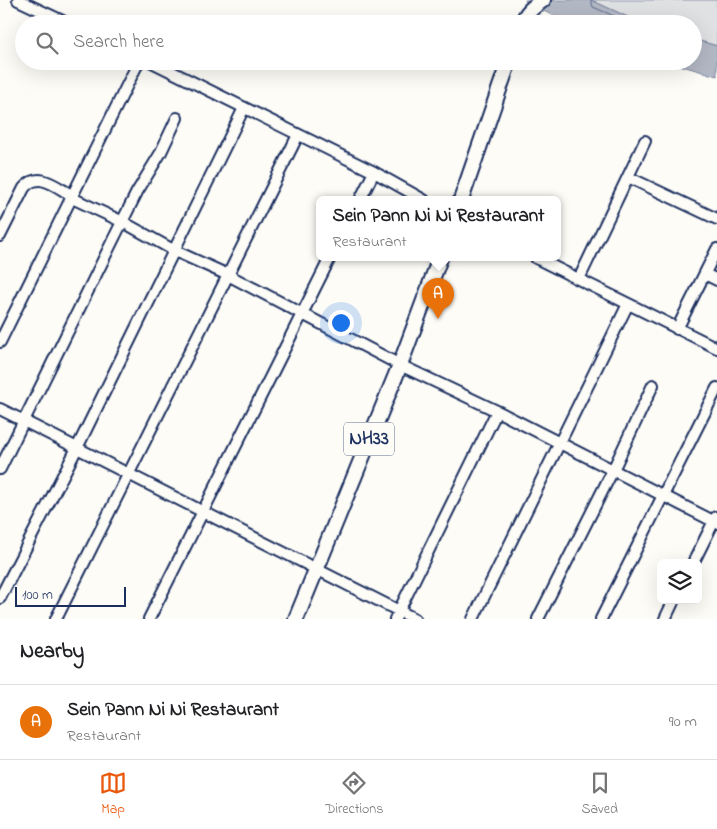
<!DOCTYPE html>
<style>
:root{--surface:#fff;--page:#f2f2f2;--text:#202124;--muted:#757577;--line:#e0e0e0;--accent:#ea580c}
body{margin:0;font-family:"Indie Flower",sans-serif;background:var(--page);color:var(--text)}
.controls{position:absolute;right:15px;bottom:15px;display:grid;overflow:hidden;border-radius:8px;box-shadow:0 5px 20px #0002}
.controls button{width:45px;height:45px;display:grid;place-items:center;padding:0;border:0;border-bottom:1px solid var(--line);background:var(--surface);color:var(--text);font:25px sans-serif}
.scale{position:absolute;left:15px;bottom:12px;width:111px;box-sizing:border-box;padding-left:5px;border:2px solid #1b2f5e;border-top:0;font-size:14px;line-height:18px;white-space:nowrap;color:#1b2f5e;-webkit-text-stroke:4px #fdfcf7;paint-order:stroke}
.you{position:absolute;left:340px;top:322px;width:18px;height:18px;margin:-12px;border:4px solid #fff;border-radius:50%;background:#1a73e8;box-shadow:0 0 0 8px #1a73e833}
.badge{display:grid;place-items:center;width:32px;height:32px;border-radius:50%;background:var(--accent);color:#fff;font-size:16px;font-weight:700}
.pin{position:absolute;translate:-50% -41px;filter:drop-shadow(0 1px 2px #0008)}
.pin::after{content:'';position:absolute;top:26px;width:18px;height:15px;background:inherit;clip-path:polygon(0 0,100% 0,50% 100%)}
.popup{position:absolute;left:316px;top:196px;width:245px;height:65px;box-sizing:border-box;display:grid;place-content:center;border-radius:8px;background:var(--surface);filter:drop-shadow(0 1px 4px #0005);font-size:16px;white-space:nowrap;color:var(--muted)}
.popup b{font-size:19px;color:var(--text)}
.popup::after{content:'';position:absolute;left:50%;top:100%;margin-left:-10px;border:10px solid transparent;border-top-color:var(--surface)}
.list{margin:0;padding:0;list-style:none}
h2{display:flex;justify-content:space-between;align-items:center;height:65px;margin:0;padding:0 20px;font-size:21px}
h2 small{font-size:16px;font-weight:400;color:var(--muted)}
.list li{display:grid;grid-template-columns:32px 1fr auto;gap:15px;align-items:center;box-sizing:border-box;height:75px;padding:0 20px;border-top:1px solid var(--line)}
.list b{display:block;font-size:19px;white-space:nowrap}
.list p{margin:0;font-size:16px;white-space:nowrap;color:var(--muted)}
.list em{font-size:16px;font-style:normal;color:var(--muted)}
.icon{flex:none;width:28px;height:28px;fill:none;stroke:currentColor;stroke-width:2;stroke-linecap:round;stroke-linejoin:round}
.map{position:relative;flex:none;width:717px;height:619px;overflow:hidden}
.search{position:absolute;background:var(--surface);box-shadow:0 5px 20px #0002;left:15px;right:15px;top:15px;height:55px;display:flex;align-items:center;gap:12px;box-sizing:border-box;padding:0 18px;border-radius:28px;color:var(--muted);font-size:19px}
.sheet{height:140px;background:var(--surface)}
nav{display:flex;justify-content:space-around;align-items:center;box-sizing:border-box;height:70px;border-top:1px solid var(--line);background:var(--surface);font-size:14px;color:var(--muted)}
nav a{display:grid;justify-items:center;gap:2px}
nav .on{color:var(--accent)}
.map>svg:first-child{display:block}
</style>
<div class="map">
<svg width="717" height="619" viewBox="0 0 717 619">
<rect width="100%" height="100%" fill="#fdfcf7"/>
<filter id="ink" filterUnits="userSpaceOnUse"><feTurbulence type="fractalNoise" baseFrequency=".02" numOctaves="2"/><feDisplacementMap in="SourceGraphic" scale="10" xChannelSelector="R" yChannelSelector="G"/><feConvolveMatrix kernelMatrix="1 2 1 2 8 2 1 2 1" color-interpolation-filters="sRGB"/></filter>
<g filter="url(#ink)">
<path fill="#e0e1e3" stroke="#7e88a0" d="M591,0H717V46L693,39V24H643Z"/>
<path fill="#b3b8c5" stroke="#76819c" d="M525,0H591L643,24H574L527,4Z
M693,39L717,46V76L665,61H693Z"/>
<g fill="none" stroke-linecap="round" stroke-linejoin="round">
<path stroke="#586687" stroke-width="1" d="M591,0L593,7L633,24"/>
<defs>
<path id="minor" d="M18,0L69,24
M150,61L374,172L424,200
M628,177L717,219
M72,198L123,222L175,251L228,275L400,365L497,411L717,523
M360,200L374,172
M0,236L24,188C39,170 56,187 73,196
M536,258L717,348
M705,274L717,280
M579,279L645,141
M677,329L717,249
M0,342L139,61
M0,409L415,619
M0,469L118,230L137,192L160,154L177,118
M693,563L716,517
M0,598L77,448L244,108
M56,619L298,135
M149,619L330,258
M395,619L497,411
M473,619L628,304
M538,619L613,470L653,385
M601,619L717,388
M665,619L674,600"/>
<path id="highway" d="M522,24C526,12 533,7 543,0
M461,200L509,61
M296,619L400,365L440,258"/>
</defs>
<use href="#minor" stroke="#1b2f5e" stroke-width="14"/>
<use href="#highway" stroke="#1b2f5e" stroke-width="18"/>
<use href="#minor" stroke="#fdfcf7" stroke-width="10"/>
<use href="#highway" stroke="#fdfcf7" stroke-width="14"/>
</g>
</g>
<g text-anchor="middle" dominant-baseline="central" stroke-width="4" stroke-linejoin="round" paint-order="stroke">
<rect fill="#fdfcf7" stroke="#5f6c8c" stroke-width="1" x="344" y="422.5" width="50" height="33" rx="4"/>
<g font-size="19" font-weight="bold" fill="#1b2f5e">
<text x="369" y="439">NH33</text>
</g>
</g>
</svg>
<div class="controls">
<button><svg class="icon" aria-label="layers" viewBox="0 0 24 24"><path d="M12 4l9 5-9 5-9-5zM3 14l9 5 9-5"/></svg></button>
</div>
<div class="scale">100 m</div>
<div class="you"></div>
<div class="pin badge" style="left:438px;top:319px;background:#e8710a">A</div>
<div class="popup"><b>Sein Pann Ni Ni Restaurant</b>Restaurant</div>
<div class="search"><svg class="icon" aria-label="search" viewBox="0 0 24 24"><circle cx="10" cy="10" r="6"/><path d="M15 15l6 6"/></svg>Search here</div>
</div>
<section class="sheet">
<h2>Nearby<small></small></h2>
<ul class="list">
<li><span class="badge" style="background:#e8710a">A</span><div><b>Sein Pann Ni Ni Restaurant</b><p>Restaurant</p></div><em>90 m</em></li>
</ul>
</section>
<nav>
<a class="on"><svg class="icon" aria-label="map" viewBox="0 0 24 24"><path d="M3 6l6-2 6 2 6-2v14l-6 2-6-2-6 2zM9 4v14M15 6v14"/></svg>Map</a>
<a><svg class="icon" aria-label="directions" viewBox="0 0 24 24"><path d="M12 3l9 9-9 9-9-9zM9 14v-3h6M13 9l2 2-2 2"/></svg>Directions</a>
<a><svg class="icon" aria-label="saved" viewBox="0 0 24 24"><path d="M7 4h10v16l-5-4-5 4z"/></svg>Saved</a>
</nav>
